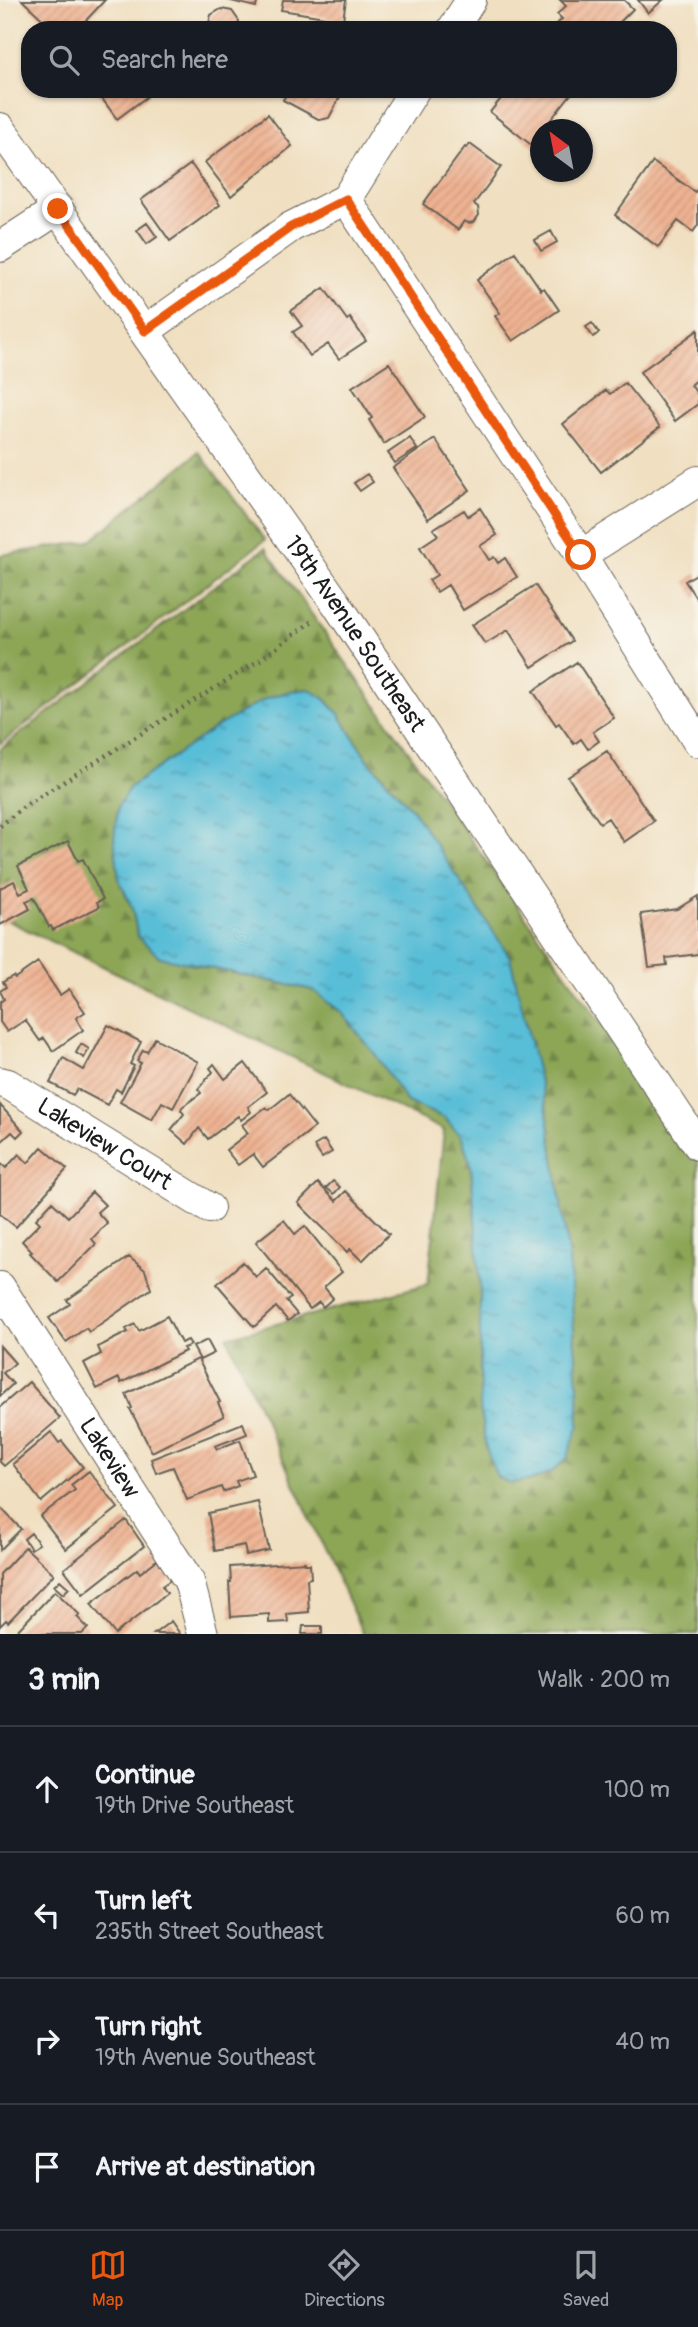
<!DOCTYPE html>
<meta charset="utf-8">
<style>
:root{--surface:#171b24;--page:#20242c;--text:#f1f3f6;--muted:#9ea1a6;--line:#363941;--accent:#ea580c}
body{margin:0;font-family:Pangolin,sans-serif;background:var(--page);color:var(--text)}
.compass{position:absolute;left:530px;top:119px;width:63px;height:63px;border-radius:50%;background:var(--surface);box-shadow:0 2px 5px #0004;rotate:328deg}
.stop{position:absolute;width:21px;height:21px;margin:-16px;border:5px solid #ea580c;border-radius:50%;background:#fff}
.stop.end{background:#ea580c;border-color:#fff;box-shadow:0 2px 7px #0008}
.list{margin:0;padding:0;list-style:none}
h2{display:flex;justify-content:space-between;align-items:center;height:91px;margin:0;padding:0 28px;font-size:30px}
h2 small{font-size:23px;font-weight:400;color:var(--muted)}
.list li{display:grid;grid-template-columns:46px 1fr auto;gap:21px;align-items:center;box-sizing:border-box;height:126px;padding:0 28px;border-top:2px solid var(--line)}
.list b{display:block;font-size:26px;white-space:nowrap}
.list p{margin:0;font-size:23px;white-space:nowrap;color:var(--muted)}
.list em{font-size:23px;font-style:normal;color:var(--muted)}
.icon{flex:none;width:38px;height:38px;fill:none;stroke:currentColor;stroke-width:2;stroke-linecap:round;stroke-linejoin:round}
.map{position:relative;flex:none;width:698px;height:1634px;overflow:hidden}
.search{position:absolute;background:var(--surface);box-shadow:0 2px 5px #0004;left:21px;right:21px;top:21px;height:77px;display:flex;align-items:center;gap:18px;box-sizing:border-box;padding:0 24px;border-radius:28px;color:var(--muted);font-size:26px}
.sheet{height:595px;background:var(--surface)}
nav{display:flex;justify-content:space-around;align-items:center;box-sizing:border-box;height:98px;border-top:2px solid var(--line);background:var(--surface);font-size:19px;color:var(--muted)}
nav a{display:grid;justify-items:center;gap:4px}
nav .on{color:var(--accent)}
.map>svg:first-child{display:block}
</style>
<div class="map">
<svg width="698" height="1634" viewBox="0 0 698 1634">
<defs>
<pattern id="forest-firs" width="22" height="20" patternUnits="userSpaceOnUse" patternTransform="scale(1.75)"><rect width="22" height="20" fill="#8ca657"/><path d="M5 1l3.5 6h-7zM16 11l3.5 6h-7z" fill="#728647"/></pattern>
<pattern id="water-ripples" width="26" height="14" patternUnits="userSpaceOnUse" patternTransform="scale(1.75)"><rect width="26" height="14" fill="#58bdd7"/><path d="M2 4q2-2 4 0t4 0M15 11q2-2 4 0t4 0" fill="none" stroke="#4899ae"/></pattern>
<pattern id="building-hatch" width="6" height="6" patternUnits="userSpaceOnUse" patternTransform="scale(1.75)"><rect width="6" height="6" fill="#eeb292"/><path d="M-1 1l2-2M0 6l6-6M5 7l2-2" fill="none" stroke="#cc987d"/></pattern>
</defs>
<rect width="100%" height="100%" fill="#f7f3e8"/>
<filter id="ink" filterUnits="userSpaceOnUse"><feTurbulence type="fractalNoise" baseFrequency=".0143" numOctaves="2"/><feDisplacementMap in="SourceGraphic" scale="14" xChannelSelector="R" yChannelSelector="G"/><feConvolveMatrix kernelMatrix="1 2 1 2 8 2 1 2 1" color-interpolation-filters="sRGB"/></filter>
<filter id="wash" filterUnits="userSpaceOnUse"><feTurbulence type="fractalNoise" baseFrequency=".00686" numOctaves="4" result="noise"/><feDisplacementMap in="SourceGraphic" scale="28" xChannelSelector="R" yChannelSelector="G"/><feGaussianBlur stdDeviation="1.57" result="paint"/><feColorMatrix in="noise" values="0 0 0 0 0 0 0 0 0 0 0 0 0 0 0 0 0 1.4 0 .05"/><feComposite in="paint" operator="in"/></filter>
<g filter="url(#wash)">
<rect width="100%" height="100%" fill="#f0dfc0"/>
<path fill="url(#forest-firs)" stroke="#54613a" stroke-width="2" fill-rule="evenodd" d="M199,452L265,540L0,744V555L90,541Z
M265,548L698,1161V1634H363L227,1337L428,1284L444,1130L0,917V749ZM325,699L338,713L368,760L413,810L567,1458L552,1472L534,1480L480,1284L471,1166L462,1138L445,1118L407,1102L375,1054L342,1013L313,990L190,964L138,937L132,908L119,879L177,756L216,727Z"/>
<path fill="url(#water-ripples)" stroke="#3a6c7a" stroke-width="2" d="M309,689L325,699L338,713L368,760L413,810L510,957L547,1111L569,1258L578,1386L579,1425L567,1458L552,1472L534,1480L510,1483L497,1477L486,1448L480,1408V1284L471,1166L462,1138L445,1118L407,1102L375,1054L342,1013L313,990L160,957L138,937L132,908L119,879L114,838L118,806L130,787L216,727L267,698L291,691Z"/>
<g id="blocks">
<path fill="url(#building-hatch)" d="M22,0H105L77,30H54Z
M227,0H258L256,7Z
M283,0H346L343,20L281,10Z
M560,0H624L633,9L612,30H551L562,19L557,14L566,6Z
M638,0H663L648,13Z
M221,9L232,11L239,21L237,30H211L208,27L211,15Z
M95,89H144L149,95L117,119Z
M289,89H344L329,118L320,120L283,100Z
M509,89H575L549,122L553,125L549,130H540V140L535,148L490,112Z
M268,114L292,146L231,196L205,162Z
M470,144L501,167L474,204L478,207L479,215L474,222L468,223L464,221L458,230L423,204L465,147L467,148Z
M653,162L695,192L698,188V225L693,232L678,221L658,247L615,215Z
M191,164L220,205L170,241L141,200Z
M147,223L157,237L147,244L137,230Z
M551,231L557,242L541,251L535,240Z
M515,252L541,290L544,288L559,310L513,341L495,316L500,313L477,280Z
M324,288L347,320L350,318L366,341L339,359L328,344L310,356L293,332L302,326L291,311Z
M592,323L599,333L593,337L586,327Z
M698,330V379L691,385L698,395V404L675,421L640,372Z
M389,363L425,417L384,444L369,420L372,418L352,387Z
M625,383L660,427L601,472L563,424L606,390L610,394Z
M410,438L417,449L395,463L388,453Z
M435,439L470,490L428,519L393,468Z
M367,474L373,482L360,491L354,483Z
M480,508L497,535L480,546L489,560L494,557L498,563L505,558L517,577L463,610L448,585L437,592L429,580L437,575L420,547L438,535L433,529L464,510L468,516Z
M698,573V596L696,598L685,581Z
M535,585L572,641L532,667L508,630L485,644L472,625Z
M577,662L614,718L593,732L599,741L588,749L581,739L574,744L559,723L556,725L533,691Z
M607,751L654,821L624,842L608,818L600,823L568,777Z
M68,841L78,861L83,859L103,899L97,902L99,907L53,930L51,926L49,927L34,898L26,901L30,909L0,925V888L14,881L20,893L29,889L18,866Z
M698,896V954L666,958L667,965L649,967L641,914L677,909Z
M38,962L60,995L69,989L85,1012L76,1018L83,1030L53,1051L44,1038L40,1041L25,1020L7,1032L0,1022V1002L4,999L0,991L6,987L3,982L13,976L15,978Z
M108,1025L141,1042L130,1064L134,1066L121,1092L116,1089L107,1105L77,1089L73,1095L50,1083L63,1058L84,1070Z
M155,1038L198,1062L173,1108L162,1102L152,1120L120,1102L141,1063L137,1061L143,1050L147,1052Z
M81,1044L89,1049L84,1058L76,1053Z
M245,1063L267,1092L248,1107L251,1112L241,1120L238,1116L208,1139L199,1128L187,1144L171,1130L184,1114L181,1110L182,1107L201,1093L198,1089L213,1072L210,1068L214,1064L225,1079Z
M289,1094L315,1127L263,1167L253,1154L238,1165L226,1150L248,1133L242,1125L266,1107L269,1110Z
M0,1105L23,1131L17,1137L12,1132L0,1143Z
M324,1140L332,1152L322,1158L314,1146Z
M42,1147L67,1169L16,1227L0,1214V1163L6,1168L19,1154L28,1163Z
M333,1181L340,1187L334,1194L326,1188Z
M318,1183L336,1201L346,1191L389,1234L362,1261L350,1249L347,1252L298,1203Z
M92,1192L105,1205L97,1212L107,1223L92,1239L96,1244L58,1282L30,1253L32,1252L22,1241L40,1223L36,1219L52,1202L68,1217Z
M284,1220L295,1234L305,1226L342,1272L324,1287L333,1298L323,1307L319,1302L310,1309L256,1242Z
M129,1257L145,1270L151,1289L89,1332L86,1328L66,1342L49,1318L70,1304L67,1300Z
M243,1262L256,1277L266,1268L291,1298L286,1301L297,1314L288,1321L276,1307L254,1327L217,1284Z
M167,1316L181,1343L188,1340L191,1345L183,1348L185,1351L121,1383L119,1378L97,1389L84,1363L101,1354L98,1347L128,1332L126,1329L135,1324L139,1331Z
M207,1340L214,1353L200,1360L193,1347Z
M0,1346L15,1363L3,1373L13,1384L0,1396Z
M198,1359L220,1402L218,1403L224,1416L152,1452L130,1409L132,1408L126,1394Z
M29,1382L60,1418L4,1466L0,1462V1407Z
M243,1423L247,1434L215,1446L217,1449L240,1440L253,1475L236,1481L238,1486L223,1492L221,1487L187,1500L173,1467L156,1473L151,1459Z
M51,1432L59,1443L62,1441L83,1467L41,1502L13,1464Z
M89,1471L118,1508L66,1549L40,1516L75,1490L71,1485Z
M258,1502L269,1550L246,1555L244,1545L215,1551L208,1513Z
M0,1507L21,1529L0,1550Z
M126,1520L144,1546L83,1594L64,1569Z
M31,1533L39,1544L31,1549L24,1539Z
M25,1547L54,1574L8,1622L6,1620L0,1626V1574Z
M157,1560L172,1579L162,1586L167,1593L115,1634L91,1604L137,1569L140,1573Z
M305,1562V1564H310L311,1578L307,1579L309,1612L287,1614L288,1622L269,1623V1614L231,1617L229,1582H231L230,1567Z
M60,1580L69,1588L63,1594L54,1586Z
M55,1591L80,1615L77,1617L88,1628L82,1634H14Z
M171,1621L180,1634H154Z
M303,1626H322V1634H302Z"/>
</g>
</g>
<g filter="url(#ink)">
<use href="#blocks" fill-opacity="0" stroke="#666055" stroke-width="2"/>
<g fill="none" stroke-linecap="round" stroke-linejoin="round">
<defs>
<g id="minor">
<path d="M452,30L471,0"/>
<path id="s1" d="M0,128L336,603L698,1145"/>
<path d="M346,199L581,555L698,742"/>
<path d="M0,247L58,209"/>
<path d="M145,331L291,227L346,199L415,89"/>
<path d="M581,555L698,481"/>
<path id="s2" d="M0,1082L8,1084L209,1208"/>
<path id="s3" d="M0,1287L189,1581L203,1634"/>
</g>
</defs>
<use href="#minor" stroke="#666055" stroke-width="32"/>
<path stroke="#666055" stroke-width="4.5" stroke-dasharray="2 5" stroke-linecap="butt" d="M0,826L26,805L260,660L315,619"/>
<use href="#minor" stroke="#fff" stroke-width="30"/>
</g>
</g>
<g fill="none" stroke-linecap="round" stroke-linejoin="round" filter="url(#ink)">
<path stroke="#ea580c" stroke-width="9" d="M58,209L145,331L291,227L346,199L581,555"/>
</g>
<g text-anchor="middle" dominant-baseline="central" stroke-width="5" stroke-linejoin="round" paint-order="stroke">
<g font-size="24" fill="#1c1c1c" stroke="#f7f3e8">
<text stroke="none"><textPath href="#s1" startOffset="618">19th Avenue Southeast</textPath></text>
<text stroke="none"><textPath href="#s2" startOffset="122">Lakeview Court</textPath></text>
<text stroke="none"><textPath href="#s3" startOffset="203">Lakeview</textPath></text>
</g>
</g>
</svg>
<svg class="compass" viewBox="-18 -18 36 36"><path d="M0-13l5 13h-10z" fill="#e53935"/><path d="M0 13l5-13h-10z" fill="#9ea1a6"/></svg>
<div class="stop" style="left:581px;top:555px"></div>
<div class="stop end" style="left:58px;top:209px"></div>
<div class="search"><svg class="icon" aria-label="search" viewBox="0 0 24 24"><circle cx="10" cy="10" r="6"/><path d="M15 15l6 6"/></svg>Search here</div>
</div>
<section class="sheet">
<h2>3 min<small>Walk · 200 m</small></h2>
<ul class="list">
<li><svg class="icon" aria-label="ahead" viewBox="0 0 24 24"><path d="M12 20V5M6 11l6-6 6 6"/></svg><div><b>Continue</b><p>19th Drive Southeast</p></div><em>100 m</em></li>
<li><svg class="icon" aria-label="left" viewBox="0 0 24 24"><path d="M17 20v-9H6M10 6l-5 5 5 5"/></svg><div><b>Turn left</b><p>235th Street Southeast</p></div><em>60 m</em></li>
<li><svg class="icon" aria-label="right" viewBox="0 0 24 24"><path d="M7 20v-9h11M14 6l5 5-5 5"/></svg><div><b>Turn right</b><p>19th Avenue Southeast</p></div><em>40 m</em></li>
<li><svg class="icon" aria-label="arrive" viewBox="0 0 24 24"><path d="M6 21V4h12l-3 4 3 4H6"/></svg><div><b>Arrive at destination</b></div></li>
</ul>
</section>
<nav>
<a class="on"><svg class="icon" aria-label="map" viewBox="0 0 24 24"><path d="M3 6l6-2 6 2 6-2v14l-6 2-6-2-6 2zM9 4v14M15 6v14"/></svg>Map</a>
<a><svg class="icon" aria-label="directions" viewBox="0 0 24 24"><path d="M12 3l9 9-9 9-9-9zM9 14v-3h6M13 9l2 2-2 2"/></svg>Directions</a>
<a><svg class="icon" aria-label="saved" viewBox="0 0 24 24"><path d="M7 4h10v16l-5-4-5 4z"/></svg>Saved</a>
</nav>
